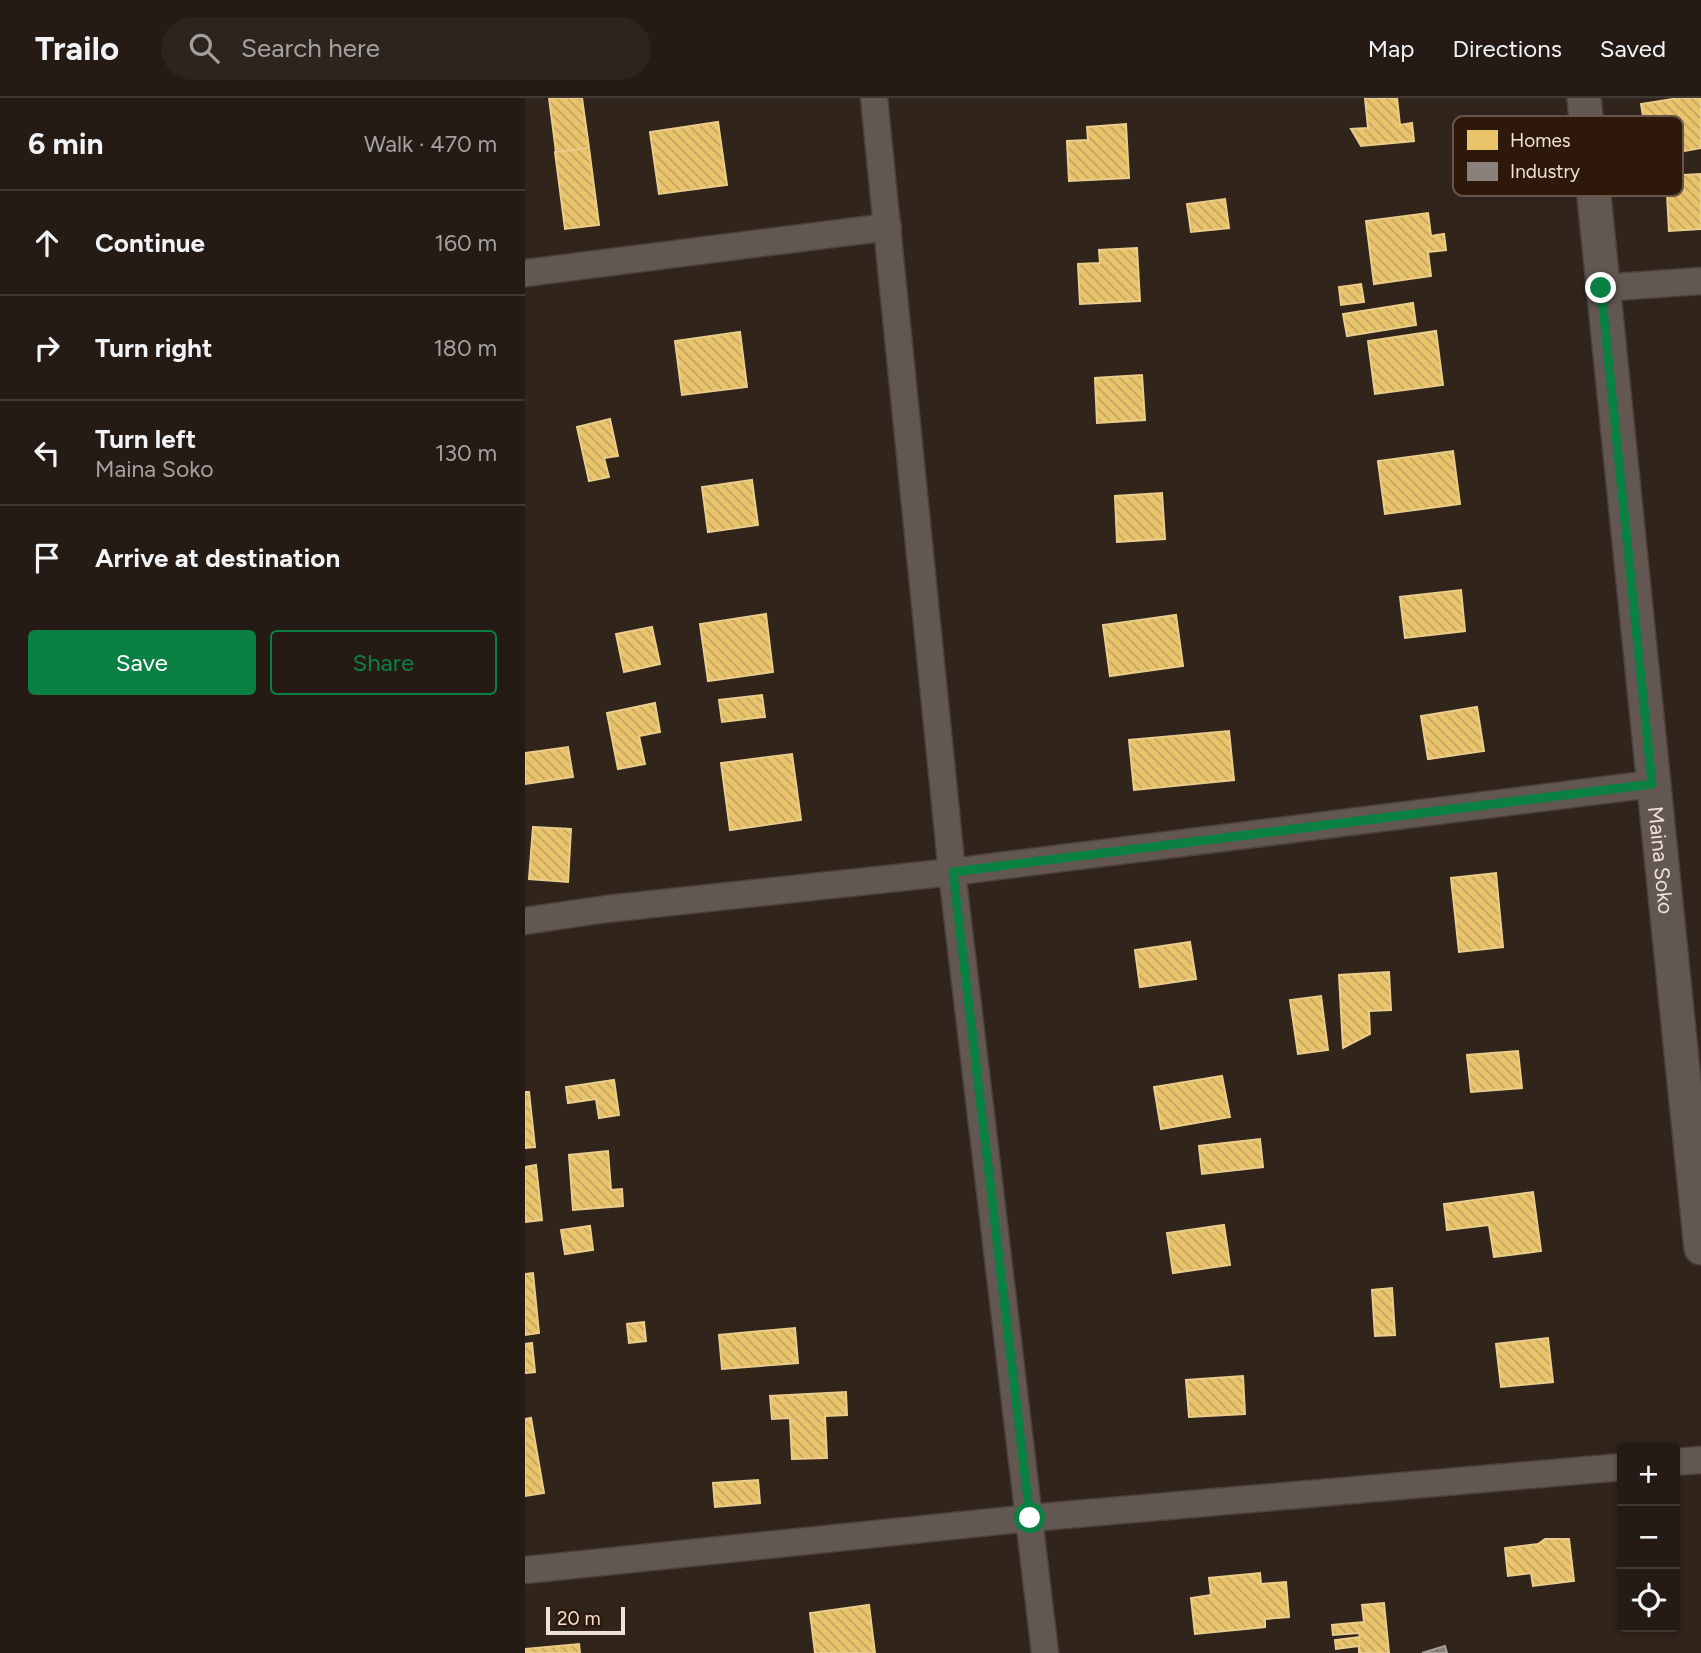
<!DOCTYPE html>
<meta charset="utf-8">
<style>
:root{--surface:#251b14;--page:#2d241d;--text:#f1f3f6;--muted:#a3a1a0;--line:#423934;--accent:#0b8043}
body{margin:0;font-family:Figtree,sans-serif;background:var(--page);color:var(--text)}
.controls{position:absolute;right:21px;bottom:21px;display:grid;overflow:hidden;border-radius:7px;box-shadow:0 2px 5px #0004}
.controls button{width:63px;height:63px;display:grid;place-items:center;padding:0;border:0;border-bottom:2px solid var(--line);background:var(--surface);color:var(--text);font:35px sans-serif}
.scale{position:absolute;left:21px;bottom:18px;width:79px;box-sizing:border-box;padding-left:7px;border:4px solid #f1e1d8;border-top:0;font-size:19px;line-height:24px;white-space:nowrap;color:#f1e1d8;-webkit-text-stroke:5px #2e180a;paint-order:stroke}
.stop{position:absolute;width:21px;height:21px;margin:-16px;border:5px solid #0b8043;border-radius:50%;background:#fff}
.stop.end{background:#0b8043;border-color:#fff;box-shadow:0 2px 7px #0008}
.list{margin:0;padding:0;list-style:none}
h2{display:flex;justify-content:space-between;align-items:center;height:91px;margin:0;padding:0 28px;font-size:30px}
h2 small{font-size:23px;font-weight:400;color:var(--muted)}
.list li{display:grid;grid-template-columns:46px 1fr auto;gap:21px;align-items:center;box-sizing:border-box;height:105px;padding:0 28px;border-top:2px solid var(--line)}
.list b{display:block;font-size:26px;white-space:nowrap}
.list p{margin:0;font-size:23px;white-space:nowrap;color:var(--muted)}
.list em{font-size:23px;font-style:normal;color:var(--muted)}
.actions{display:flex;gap:14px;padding:21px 28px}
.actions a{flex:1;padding:16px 0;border:2px solid var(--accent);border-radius:7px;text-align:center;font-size:24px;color:var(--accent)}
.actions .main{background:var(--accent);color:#fff}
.icon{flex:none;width:38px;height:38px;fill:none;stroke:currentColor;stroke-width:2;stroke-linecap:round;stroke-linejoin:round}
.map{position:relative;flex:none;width:1176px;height:1555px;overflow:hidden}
header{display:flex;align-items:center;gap:42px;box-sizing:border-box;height:98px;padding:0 35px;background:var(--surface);border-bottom:2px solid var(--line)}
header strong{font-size:33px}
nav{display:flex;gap:38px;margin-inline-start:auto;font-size:24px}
.search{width:490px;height:63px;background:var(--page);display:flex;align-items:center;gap:18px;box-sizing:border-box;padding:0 24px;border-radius:38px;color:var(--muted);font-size:26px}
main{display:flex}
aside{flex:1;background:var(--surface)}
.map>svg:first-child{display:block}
</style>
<header>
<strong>Trailo</strong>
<div class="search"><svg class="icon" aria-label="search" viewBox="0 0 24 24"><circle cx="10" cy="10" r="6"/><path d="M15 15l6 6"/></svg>Search here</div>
<nav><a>Map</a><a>Directions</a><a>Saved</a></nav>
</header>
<main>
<aside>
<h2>6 min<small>Walk · 470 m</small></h2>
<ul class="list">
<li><svg class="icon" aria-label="ahead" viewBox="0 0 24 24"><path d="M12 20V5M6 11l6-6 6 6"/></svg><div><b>Continue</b></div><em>160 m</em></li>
<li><svg class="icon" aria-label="right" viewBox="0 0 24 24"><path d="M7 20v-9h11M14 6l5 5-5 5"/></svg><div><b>Turn right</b></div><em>180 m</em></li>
<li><svg class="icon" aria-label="left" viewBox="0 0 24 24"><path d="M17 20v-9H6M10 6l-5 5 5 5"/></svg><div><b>Turn left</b><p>Maina Soko</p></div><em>130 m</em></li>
<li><svg class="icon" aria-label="arrive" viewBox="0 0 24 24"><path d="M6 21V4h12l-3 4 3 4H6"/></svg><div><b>Arrive at destination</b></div></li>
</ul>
<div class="actions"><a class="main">Save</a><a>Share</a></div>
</aside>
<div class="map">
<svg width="1176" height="1555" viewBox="0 0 1176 1555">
<defs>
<pattern id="homes-back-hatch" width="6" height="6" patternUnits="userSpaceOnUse" patternTransform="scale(1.75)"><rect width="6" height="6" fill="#e9c46a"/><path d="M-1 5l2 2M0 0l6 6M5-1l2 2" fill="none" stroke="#c1a460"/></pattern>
<pattern id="industry-back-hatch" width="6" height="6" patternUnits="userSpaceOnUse" patternTransform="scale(1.75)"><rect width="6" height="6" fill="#8a817c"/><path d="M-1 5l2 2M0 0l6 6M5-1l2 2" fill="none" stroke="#736c67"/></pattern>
</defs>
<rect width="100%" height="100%" fill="#31241b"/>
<path fill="url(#homes-back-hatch)" stroke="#ebcd8b" stroke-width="2" d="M24,0H57L64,50L31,54Z
M840,0H872L875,27L887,25L889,43L836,48L826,31L843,30Z
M1154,0H1176V50L1125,59L1116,6Z
M193,24L202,87L134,96L125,34Z
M601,26L604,80L544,83L542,43L563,42L562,29Z
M64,50L74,127L40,131L30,54Z
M1176,76V131L1144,133L1141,78Z
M700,101L704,130L666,134L662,106Z
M903,115L906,138L919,136L921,152L903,154L906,178L849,186L841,123Z
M612,150L615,203L555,206L553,166L575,165L574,152Z
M836,186L839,204L816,207L814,189Z
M888,205L891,227L822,238L818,216Z
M911,233L918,287L850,296L843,243Z
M215,234L222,289L157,297L150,243Z
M617,277L620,322L572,325L570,280Z
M85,321L93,358L79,360L84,379L64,383L52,329Z
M928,353L935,406L860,416L853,363Z
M227,382L233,427L183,434L177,389Z
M637,395L640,441L592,444L590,398Z
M936,492L940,533L880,540L875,499Z
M241,516L248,574L183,583L175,526Z
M651,517L658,568L585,578L578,527Z
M127,529L135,566L99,574L91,536Z
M237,597L240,619L197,624L194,602Z
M130,605L135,634L114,638L120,666L93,671L82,615Z
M952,609L959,653L903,661L896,618Z
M704,633L709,682L609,692L604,642Z
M43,649L48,679L0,686V655Z
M267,656L276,722L205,732L196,665Z
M8,729L46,731L43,784L4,781Z
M971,775L978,849L934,854L926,780Z
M665,844L671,881L615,889L610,852Z
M864,874L866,912L844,913L845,936L818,950L814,877Z
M796,898L803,952L773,956L765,902Z
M993,953L997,990L946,994L942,957Z
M697,978L705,1019L636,1031L629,989Z
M89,982L94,1017L74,1020L71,1001L43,1005L41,989Z
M0,994H4L10,1049L0,1050Z
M735,1041L738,1069L677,1076L674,1048Z
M83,1053L86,1092L97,1091L98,1108L48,1112L44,1057Z
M11,1067L17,1122L0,1124V1069Z
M1008,1094L1016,1153L969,1159L964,1127L922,1132L919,1106Z
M699,1127L705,1167L648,1175L642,1135Z
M65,1128L68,1152L40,1156L36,1132Z
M8,1175L14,1235L0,1237V1176Z
M867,1190L870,1237L850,1238L847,1192Z
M119,1224L121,1243L104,1245L102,1226Z
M270,1230L273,1265L197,1271L194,1237Z
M1023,1240L1028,1284L976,1289L971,1246Z
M7,1245L10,1274L0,1275V1246Z
M718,1278L720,1316L664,1319L661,1282Z
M321,1294L322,1317L300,1318L302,1360L267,1361L265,1320L247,1321L245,1298Z
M6,1320L19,1395L0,1398V1321Z
M233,1382L235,1405L190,1409L188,1385Z
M1020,1441H1044L1049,1483L1008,1488L1006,1475L983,1478L980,1450L1013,1446Z
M735,1475L736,1486L761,1484L764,1519L740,1521V1529L670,1536L666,1500L686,1497L684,1480Z
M859,1505L864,1555H834V1548L811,1551L810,1542L835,1539L834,1535L808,1537L807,1527L839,1524L837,1507Z
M344,1507L350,1555H290L285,1515Z
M54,1546L55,1555H0V1551Z"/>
<path fill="url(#industry-back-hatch)" stroke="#a99e98" stroke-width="2" d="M920,1548L922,1555H897Z"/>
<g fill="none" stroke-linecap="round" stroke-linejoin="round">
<defs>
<path id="minor" d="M349,0L427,774L520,1555
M0,175L363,129
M1076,190L1176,183
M0,823L81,811L427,774L1127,686
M1150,1364L1176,1362
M0,1472L505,1420L1097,1369"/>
<g id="tertiary">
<path id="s1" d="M1059,0L1176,1150"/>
</g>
</defs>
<use href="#minor" stroke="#4b403a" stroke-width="29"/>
<use href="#tertiary" stroke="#4b403a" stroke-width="36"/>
<use href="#minor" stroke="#625751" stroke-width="26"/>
<use href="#tertiary" stroke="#625751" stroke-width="33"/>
</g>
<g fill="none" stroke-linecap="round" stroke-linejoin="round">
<path stroke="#0b8043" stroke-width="9" d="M505,1420L428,774L1127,686L1076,190"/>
</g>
<g text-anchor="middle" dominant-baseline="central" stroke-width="7" stroke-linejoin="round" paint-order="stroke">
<g font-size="21" fill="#f1e1d8" stroke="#2e180a">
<text stroke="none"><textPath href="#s1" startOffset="766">Maina Soko</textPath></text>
</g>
</g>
<rect x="928" y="18" width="230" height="80" rx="10" fill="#2e180a" stroke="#685448" stroke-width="2"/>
<rect x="942" y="32" width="31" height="20" fill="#e9c46a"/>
<rect x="942" y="64" width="31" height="19" fill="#8a817c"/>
<g font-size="19" fill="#f1e1d8">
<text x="985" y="49">Homes</text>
<text x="985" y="80">Industry</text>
</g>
</svg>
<div class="controls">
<button>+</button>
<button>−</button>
<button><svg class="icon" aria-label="locate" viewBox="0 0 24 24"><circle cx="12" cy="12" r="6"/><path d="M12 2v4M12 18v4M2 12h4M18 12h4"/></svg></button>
</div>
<div class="scale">20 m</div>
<div class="stop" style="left:505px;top:1420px"></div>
<div class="stop end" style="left:1076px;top:190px"></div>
</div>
</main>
